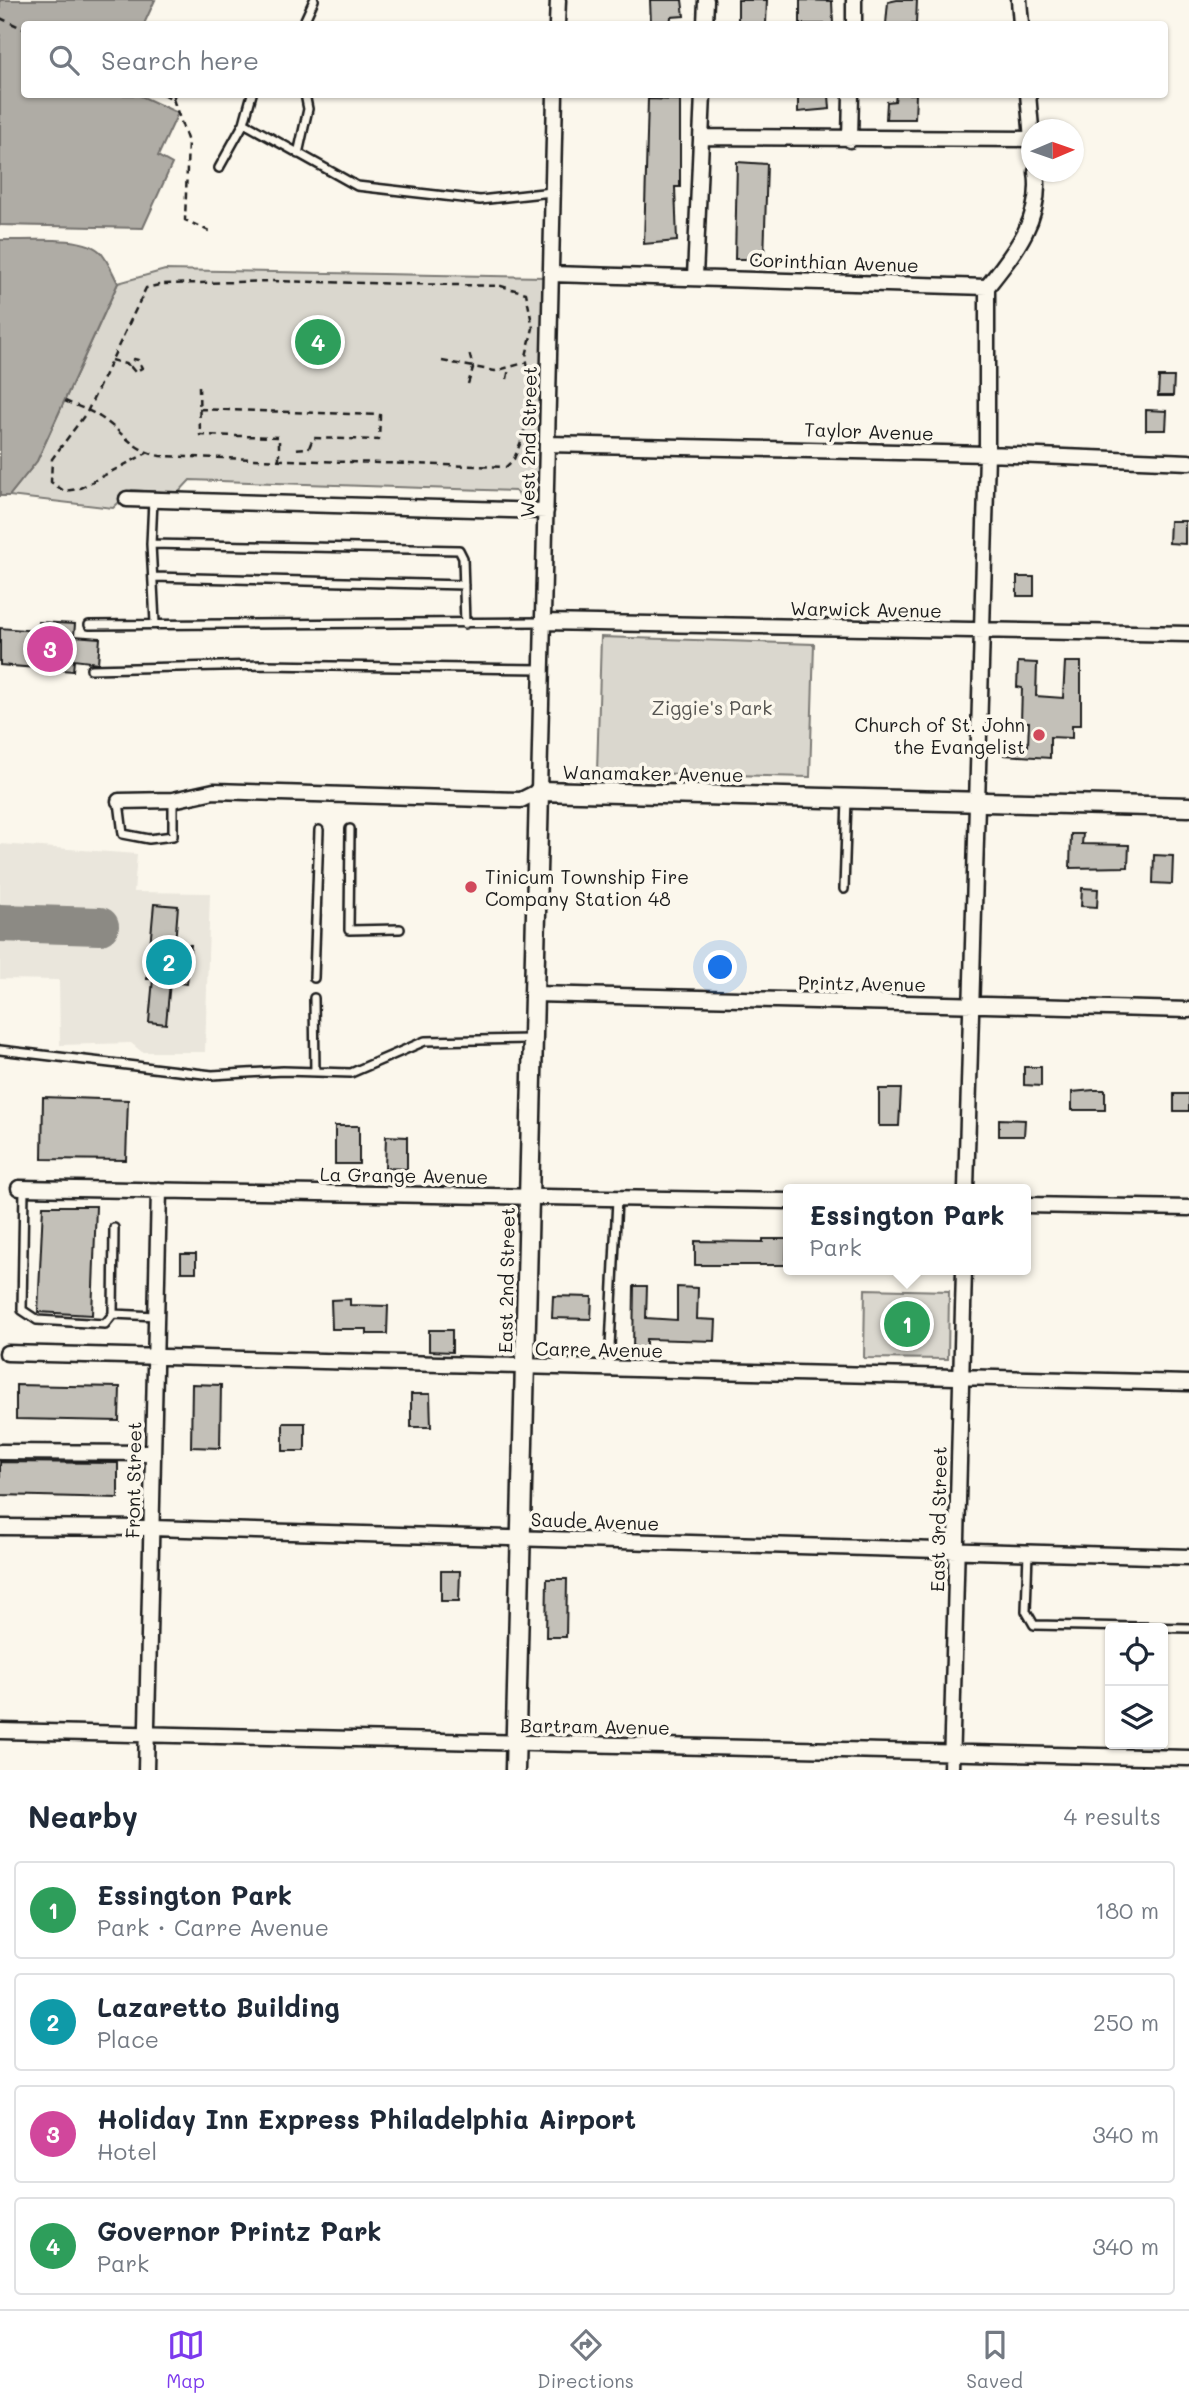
<!DOCTYPE html>
<meta charset="utf-8">
<style>
:root{--surface:#fff;--page:#f2f2f3;--text:#1f2937;--muted:#747a83;--line:#e0e1e3;--accent:#7c3aed}
body{margin:0;font-family:Mali,sans-serif;background:var(--page);color:var(--text)}
.controls{position:absolute;right:21px;bottom:21px;display:grid;overflow:hidden;border-radius:7px;box-shadow:0 2px 5px #0004}
.controls button{width:63px;height:63px;display:grid;place-items:center;padding:0;border:0;border-bottom:2px solid var(--line);background:var(--surface);color:var(--text);font:35px sans-serif}
.compass{position:absolute;left:1021px;top:119px;width:63px;height:63px;border-radius:50%;background:var(--surface);box-shadow:0 2px 5px #0004;rotate:88deg}
.you{position:absolute;left:721px;top:968px;width:24px;height:24px;margin:-18px;border:5px solid #fff;border-radius:50%;background:#1a73e8;box-shadow:0 0 0 10px #1a73e833}
.badge{display:grid;place-items:center;width:46px;height:46px;border-radius:50%;background:var(--accent);color:#fff;font-size:23px;font-weight:700}
.pin{position:absolute;translate:-50% -50%;border:4px solid #fff;box-shadow:0 2px 7px #0006}
.popup{position:absolute;left:783px;top:1184px;width:248px;height:91px;box-sizing:border-box;display:grid;place-content:center;border-radius:7px;background:var(--surface);filter:drop-shadow(0 2px 5px #0005);font-size:23px;white-space:nowrap;color:var(--muted)}
.popup b{font-size:26px;color:var(--text)}
.popup::after{content:'';position:absolute;left:50%;top:100%;margin-left:-14px;border:14px solid transparent;border-top-color:var(--surface)}
.list{margin:0;padding:0;list-style:none}
h2{display:flex;justify-content:space-between;align-items:center;height:91px;margin:0;padding:0 28px;font-size:30px}
h2 small{font-size:23px;font-weight:400;color:var(--muted)}
.list li{display:grid;grid-template-columns:46px 1fr auto;gap:21px;align-items:center;box-sizing:border-box;height:98px;margin:0 14px 14px;padding:0 14px;border:2px solid var(--line);border-radius:7px}
.list b{display:block;font-size:26px;white-space:nowrap}
.list p{margin:0;font-size:23px;white-space:nowrap;color:var(--muted)}
.list em{font-size:23px;font-style:normal;color:var(--muted)}
.icon{flex:none;width:38px;height:38px;fill:none;stroke:currentColor;stroke-width:2;stroke-linecap:round;stroke-linejoin:round}
.map{position:relative;flex:none;width:1189px;height:1770px;overflow:hidden}
.search{position:absolute;background:var(--surface);box-shadow:0 2px 5px #0004;left:21px;right:21px;top:21px;height:77px;display:flex;align-items:center;gap:18px;box-sizing:border-box;padding:0 24px;border-radius:7px;color:var(--muted);font-size:26px}
.sheet{height:539px;background:var(--surface)}
nav{display:flex;justify-content:space-around;align-items:center;box-sizing:border-box;height:98px;border-top:2px solid var(--line);background:var(--surface);font-size:19px;color:var(--muted)}
nav a{display:grid;justify-items:center;gap:4px}
nav .on{color:var(--accent)}
.map>svg:first-child{display:block}
</style>
<div class="map">
<svg width="1189" height="1770" viewBox="0 0 1189 1770">
<rect width="100%" height="100%" fill="#fbf7ec"/>
<filter id="ink" filterUnits="userSpaceOnUse"><feTurbulence type="fractalNoise" baseFrequency=".0143" numOctaves="2"/><feDisplacementMap in="SourceGraphic" scale="14" xChannelSelector="R" yChannelSelector="G"/><feConvolveMatrix kernelMatrix="1 2 1 2 8 2 1 2 1" color-interpolation-filters="sRGB"/></filter>
<g filter="url(#ink)">
<path fill="#eae6dc" d="M0,844L137,854L134,892L210,893L205,1052H142L131,1043L60,1045L59,980L0,979Z"/>
<path fill="#dad7ce" stroke="#7b7a75" stroke-width="2" d="M165,270L546,277L538,495L526,502L515,491L190,480L178,493L132,490L113,508L9,496L37,461L118,283Z
M601,637L814,644L810,777L597,772Z
M865,1289L949,1291L948,1359L864,1358Z"/>
<path fill="#afaca5" stroke="#74726e" stroke-width="2" d="M0,0H155L144,24H49L37,19L34,24H24V94L139,95L178,113L158,156L172,164L143,228L0,225Z
M0,240C25,241 87,234 102,254C109,263 113,274 118,283L37,461L9,496H0Z"/>
<g fill="none" stroke-linecap="round" stroke-linejoin="round">
<path stroke="#8c8a84" stroke-width="38" d="M0,923L100,926"/>
</g>
<path fill="#c3c0b8" stroke="#1c1c1c" stroke-width="2" d="M650,0H682L684,16L671,17L670,24H651Z
M738,0H767L766,24H738Z
M800,0L832,1L833,24H800Z
M897,0H917L916,24H886L888,2Z
M798,94L829,95L830,109L798,112Z
M896,94H916L915,119H886L887,102L895,101Z
M648,99L680,100V187H675L677,241L644,244Z
M737,162L767,164L764,259H735Z
M1159,377H1174L1173,396H1158Z
M1146,410L1167,411L1166,430H1146Z
M1170,521H1185V544L1169,543Z
M1017,577H1034V596H1017Z
M38,622L75,624L74,636L100,638L98,663L74,660L73,671L0,665V628L37,631Z
M1018,662L1037,663L1036,696L1063,698L1065,662H1081V725H1072V738L1050,737V758L1004,755V747L1028,746L1029,722H1021L1022,688L1017,687Z
M1071,834H1083L1082,844L1129,845L1128,867L1070,868Z
M1154,855L1173,856L1172,884L1153,883Z
M1082,888L1098,889L1097,907L1081,906Z
M154,904L178,906L175,944L191,945L187,984L170,982L166,1024L149,1022L153,979H147Z
M1024,1067H1041V1086L1024,1085Z
M879,1089H901L899,1126H879Z
M1094,1090H1105V1110H1072V1092Z
M1174,1094H1189V1111H1174Z
M43,1097L128,1100L126,1160L42,1159Z
M999,1119L1025,1120L1024,1136H999Z
M335,1126H359V1164H335Z
M386,1136L407,1137V1169L385,1168Z
M43,1206H96L92,1315L38,1312Z
M763,1239H787L786,1265H695V1241L763,1242Z
M181,1254H196V1272H181Z
M634,1286H647L646,1318L677,1320V1287L698,1288L697,1319L716,1320L715,1341L646,1339V1352H633Z
M553,1296L592,1297L591,1319L552,1318Z
M350,1299V1305L388,1306L387,1334H367V1329H332L331,1300Z
M429,1330H452V1352L429,1351Z
M192,1384L221,1385L220,1448L191,1447Z
M16,1385L120,1387L119,1421L16,1419Z
M411,1394H430L431,1427H411Z
M283,1423H305V1451H283Z
M0,1462L118,1463V1498L0,1495Z
M441,1571H460L459,1601H441Z
M547,1579H567L566,1637H546Z"/>
<g fill="none" stroke-linecap="round" stroke-linejoin="round">
<defs>
<path id="service" d="M303,24L314,0
M252,94L244,123L357,186L480,200L552,192
M298,154L308,109L305,94
M219,168L244,123
M153,500L151,544L459,550L463,558L465,624
M151,544L155,623
M153,577L464,585
M89,625L543,622
M91,669L264,665L542,669
M119,802L123,834L149,839L173,836V800
M350,829L349,930L400,929
M844,889L847,799
M314,978L319,830
M314,998L315,1072
M0,1050L212,1075L283,1071L351,1073L425,1041L532,1039
M24,1189L22,1310L37,1320L105,1324L113,1314L114,1228
M113,1314L156,1316
M609,1368L617,1199
M1028,1552L1026,1611L1034,1625L1189,1628"/>
<path id="minor" d="M1019,0L1021,24
M557,24L558,0
M705,24L706,0
M854,24V0
M702,137L1032,139L1028,94
M850,140L851,94
M551,274L987,287
M695,277L703,94
M987,287C1014,253 1043,218 1036,172
M547,444L987,454L1189,462
M127,499L546,511
M543,622L1189,634
M119,801L173,800L214,791L521,800L539,791L555,94
M534,994L1189,1010
M19,1188L788,1201
M966,1189L987,454V287
M1026,1205L1189,1208
M7,1353L1189,1383
M0,1452L153,1453
M0,1527L151,1528L1189,1557
M0,1731L1189,1758
M146,1770L159,1190
M951,1770L964,1270"/>
<path id="tertiary" d="M515,1770L539,791L1189,807"/>
</defs>
<use href="#service" stroke="#1c1c1c" stroke-width="12"/>
<use href="#minor" stroke="#1c1c1c" stroke-width="19"/>
<use href="#tertiary" stroke="#1c1c1c" stroke-width="23"/>
<path stroke="#1c1c1c" stroke-width="2.5" stroke-dasharray="7 5" stroke-linecap="butt" d="M0,18L24,29
M208,24V23
M163,94L173,99L175,94
M173,99L188,142L185,220L209,231
M111,360L129,365L134,359L138,360L142,368L135,372L129,365
M442,361L495,371L528,362
M507,379L509,368
M468,384L473,368L469,352
M199,386L200,435L279,437V460
M65,401C76,406 90,410 100,417C122,431 133,451 160,456L506,467L514,459L524,434V412L532,394L526,356L533,328L526,293L501,286L272,281L164,284L146,288L87,412L52,459L51,482L64,491L78,489L147,453
M199,409L380,415L379,440L313,438L309,448L294,449"/>
<use href="#service" stroke="#fbf7ec" stroke-width="7"/>
<use href="#minor" stroke="#fbf7ec" stroke-width="14"/>
<use href="#tertiary" stroke="#fbf7ec" stroke-width="18"/>
</g>
</g>
<g fill="#d1495b" stroke="#fbf7ec" stroke-width="2.5">
<circle cx="1039" cy="735" r="7"/>
<circle cx="471" cy="887" r="7"/>
</g>
<g text-anchor="middle" dominant-baseline="central" stroke-width="7" stroke-linejoin="round" paint-order="stroke">
<g font-size="19" fill="#1c1c1c" stroke="#fbf7ec">
<text transform="translate(834 262) rotate(2)">Corinthian Avenue</text>
<text transform="translate(869 431) rotate(2)">Taylor Avenue</text>
<text transform="translate(528 442) rotate(-89)">West 2nd Street</text>
<text transform="translate(866 609) rotate(1)">Warwick Avenue</text>
<text transform="translate(653 773) rotate(1)">Wanamaker Avenue</text>
<text transform="translate(862 983) rotate(1)">Printz Avenue</text>
<text transform="translate(404 1175) rotate(1)">La Grange Avenue</text>
<text transform="translate(506 1280) rotate(-89)">East 2nd Street</text>
<text transform="translate(599 1349) rotate(1)">Carre Avenue</text>
<text transform="translate(133 1480) rotate(-89)">Front Street</text>
<text transform="translate(938 1519) rotate(-89)">East 3rd Street</text>
<text transform="translate(595 1521) rotate(2)">Saude Avenue</text>
<text transform="translate(595 1726) rotate(1)">Bartram Avenue</text>
</g>
<g font-size="19" fill="#555451" stroke="#fbf7ec">
<text x="712" y="707">Ziggie's Park</text>
</g>
<g font-size="19" fill="#1c1c1c" stroke="#fbf7ec" text-anchor="end">
<text x="1025" y="724">Church of St. John<tspan x="1025" dy="22">the Evangelist</tspan></text>
<text x="485" y="876" text-anchor="start">Tinicum Township Fire<tspan x="485" dy="22">Company Station 48</tspan></text>
</g>
</g>
</svg>
<div class="controls">
<button><svg class="icon" aria-label="locate" viewBox="0 0 24 24"><circle cx="12" cy="12" r="6"/><path d="M12 2v4M12 18v4M2 12h4M18 12h4"/></svg></button>
<button><svg class="icon" aria-label="layers" viewBox="0 0 24 24"><path d="M12 4l9 5-9 5-9-5zM3 14l9 5 9-5"/></svg></button>
</div>
<svg class="compass" viewBox="-18 -18 36 36"><path d="M0-13l5 13h-10z" fill="#e53935"/><path d="M0 13l5-13h-10z" fill="#747a83"/></svg>
<div class="you"></div>
<div class="pin badge" style="left:907px;top:1324px;background:#2e9e5b">1</div>
<div class="popup"><b>Essington Park</b>Park</div>
<div class="pin badge" style="left:169px;top:962px;background:#0f9aa8">2</div>
<div class="pin badge" style="left:50px;top:649px;background:#d1479c">3</div>
<div class="pin badge" style="left:318px;top:342px;background:#2e9e5b">4</div>
<div class="search"><svg class="icon" aria-label="search" viewBox="0 0 24 24"><circle cx="10" cy="10" r="6"/><path d="M15 15l6 6"/></svg>Search here</div>
</div>
<section class="sheet">
<h2>Nearby<small>4 results</small></h2>
<ul class="list">
<li><span class="badge" style="background:#2e9e5b">1</span><div><b>Essington Park</b><p>Park · Carre Avenue</p></div><em>180 m</em></li>
<li><span class="badge" style="background:#0f9aa8">2</span><div><b>Lazaretto Building</b><p>Place</p></div><em>250 m</em></li>
<li><span class="badge" style="background:#d1479c">3</span><div><b>Holiday Inn Express Philadelphia Airport</b><p>Hotel</p></div><em>340 m</em></li>
<li><span class="badge" style="background:#2e9e5b">4</span><div><b>Governor Printz Park</b><p>Park</p></div><em>340 m</em></li>
</ul>
</section>
<nav>
<a class="on"><svg class="icon" aria-label="map" viewBox="0 0 24 24"><path d="M3 6l6-2 6 2 6-2v14l-6 2-6-2-6 2zM9 4v14M15 6v14"/></svg>Map</a>
<a><svg class="icon" aria-label="directions" viewBox="0 0 24 24"><path d="M12 3l9 9-9 9-9-9zM9 14v-3h6M13 9l2 2-2 2"/></svg>Directions</a>
<a><svg class="icon" aria-label="saved" viewBox="0 0 24 24"><path d="M7 4h10v16l-5-4-5 4z"/></svg>Saved</a>
</nav>
